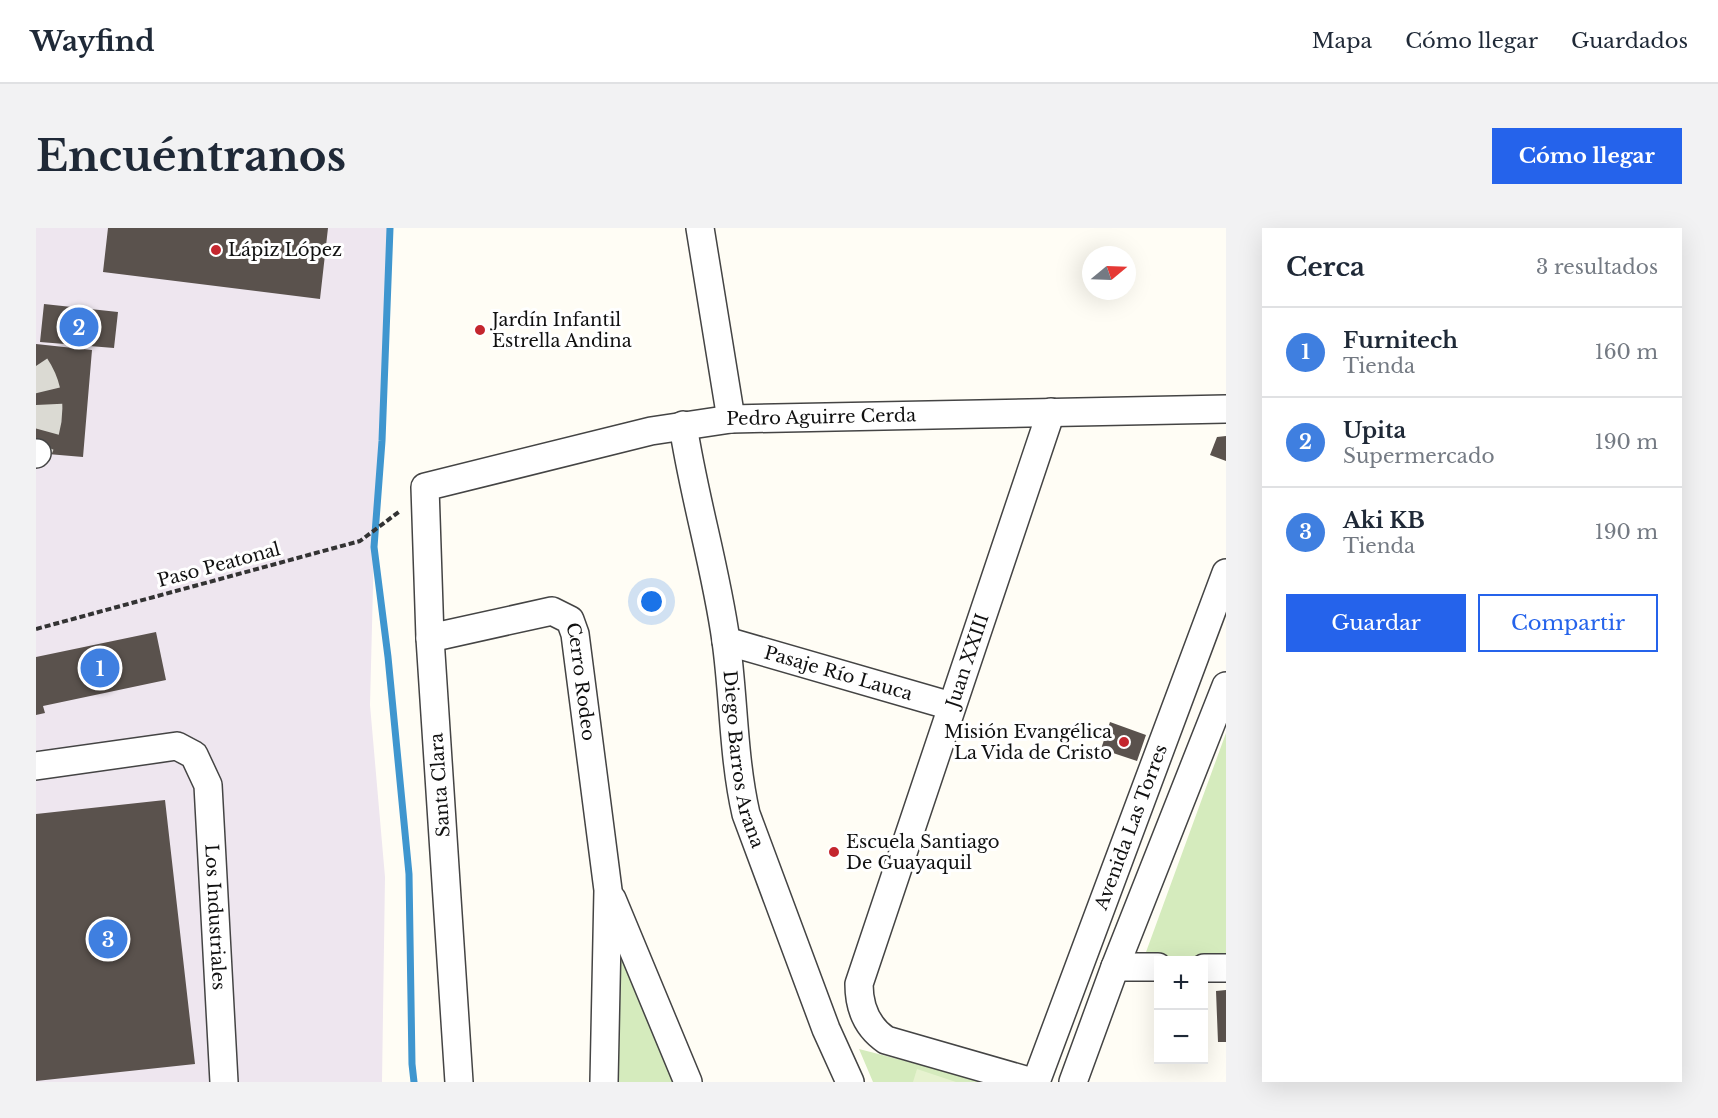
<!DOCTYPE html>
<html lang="es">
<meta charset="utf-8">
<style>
:root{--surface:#fff;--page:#f2f2f3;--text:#1f2937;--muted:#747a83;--line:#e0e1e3;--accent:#2563eb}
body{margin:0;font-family:"Libre Baskerville",serif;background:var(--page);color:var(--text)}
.controls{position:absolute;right:18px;bottom:18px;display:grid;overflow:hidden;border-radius:0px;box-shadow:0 6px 24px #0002}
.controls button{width:54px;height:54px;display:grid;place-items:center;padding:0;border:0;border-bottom:2px solid var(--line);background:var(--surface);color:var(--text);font:30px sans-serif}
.compass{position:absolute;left:1046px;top:18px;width:54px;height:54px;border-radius:50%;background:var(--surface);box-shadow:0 6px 24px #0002;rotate:71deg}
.you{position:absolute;left:616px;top:374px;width:21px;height:21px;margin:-15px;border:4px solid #fff;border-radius:50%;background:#1a73e8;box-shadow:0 0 0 9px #1a73e833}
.badge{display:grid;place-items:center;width:39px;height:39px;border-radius:50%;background:var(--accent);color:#fff;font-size:20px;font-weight:700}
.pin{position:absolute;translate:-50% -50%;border:3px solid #fff;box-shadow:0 2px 6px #0006}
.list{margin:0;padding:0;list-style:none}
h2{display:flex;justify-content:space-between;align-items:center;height:78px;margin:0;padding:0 24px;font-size:26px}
h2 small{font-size:20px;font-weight:400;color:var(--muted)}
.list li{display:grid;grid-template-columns:39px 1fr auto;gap:18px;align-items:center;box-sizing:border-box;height:90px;padding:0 24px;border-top:2px solid var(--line)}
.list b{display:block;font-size:22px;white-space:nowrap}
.list p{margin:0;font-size:20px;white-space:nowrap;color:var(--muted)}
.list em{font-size:20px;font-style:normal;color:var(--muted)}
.actions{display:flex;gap:12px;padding:18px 24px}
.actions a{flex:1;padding:14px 0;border:2px solid var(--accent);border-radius:0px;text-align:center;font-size:21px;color:var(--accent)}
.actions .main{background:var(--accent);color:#fff}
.map{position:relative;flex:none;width:1190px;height:854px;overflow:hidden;border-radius:0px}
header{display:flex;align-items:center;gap:36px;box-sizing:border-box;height:84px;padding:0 30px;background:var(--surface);border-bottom:2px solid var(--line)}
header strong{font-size:28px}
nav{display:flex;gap:33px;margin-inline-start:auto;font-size:21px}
.intro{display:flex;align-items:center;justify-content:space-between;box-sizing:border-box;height:144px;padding:0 36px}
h1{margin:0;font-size:42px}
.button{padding:15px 27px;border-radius:0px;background:var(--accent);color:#fff;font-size:21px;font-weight:700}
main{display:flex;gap:36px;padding:0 36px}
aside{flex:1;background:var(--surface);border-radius:0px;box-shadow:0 6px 24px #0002}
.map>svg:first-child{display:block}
</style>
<header>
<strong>Wayfind</strong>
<nav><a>Mapa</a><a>Cómo llegar</a><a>Guardados</a></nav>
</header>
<div class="intro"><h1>Encuéntranos</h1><a class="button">Cómo llegar</a></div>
<main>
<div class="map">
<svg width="1190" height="854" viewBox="0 0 1190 854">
<rect width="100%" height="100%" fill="#fffdf5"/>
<path fill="#eee6ef" d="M0,0H354L338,319L334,477L349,649L346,854H0Z"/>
<path fill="#d5ebbd" d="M1190,505V727L1106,735Z
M575,692L643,854H572Z
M823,821L951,854H837Z"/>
<path fill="#e6f2cf" d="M881,841L920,854H877Z"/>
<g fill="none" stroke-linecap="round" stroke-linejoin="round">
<path stroke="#3f96cf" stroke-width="7" d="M354,0L346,213L338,319L352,429L373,646L376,836L378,854"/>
</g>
<path fill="#5a524d" d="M72,0H292L284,71L67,44Z
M8,76L82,84L78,120L4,114Z
M0,116L56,122L47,229L0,225Z
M1190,208V233L1174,227L1181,209Z
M120,404L130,452L7,478L9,485L0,487V429Z
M1074,494L1110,507L1101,533L1065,521Z
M129,572L159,836L0,853V586Z
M1190,762V814H1182L1180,763Z"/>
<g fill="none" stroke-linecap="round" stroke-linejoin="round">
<path stroke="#dbdad3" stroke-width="27" stroke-dasharray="27 14" stroke-linecap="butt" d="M0,138C18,165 16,197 1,225"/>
<defs>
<g id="minor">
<path d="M664,0L695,191"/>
<path id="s1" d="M647,197C658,270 680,340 690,413C698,470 697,529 710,586L790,801L814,854"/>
<path d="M0,226L1,225"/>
<path id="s2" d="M394,410L516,383L534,392L539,406L572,662L568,854"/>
<path id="s3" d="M690,413L915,478"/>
<path id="s4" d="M0,538L141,518L158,527L172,557L188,854"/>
<path d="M576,671L652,854"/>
<path d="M1079,739H1122"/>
<path d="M1168,740H1190"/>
<path id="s5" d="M423,854L394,410L389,259L615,203L695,191L1190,181"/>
<path id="s6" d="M996,854L850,812C831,799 823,780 823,756L1015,184"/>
<path id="s7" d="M1000,854L1190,345"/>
<path d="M1037,854L1079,739L1190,458"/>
</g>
</defs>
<use href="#minor" stroke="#444" stroke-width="30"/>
<path stroke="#333" stroke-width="4" stroke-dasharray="6 3" stroke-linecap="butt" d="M0,401L324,313L364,283"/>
<use href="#minor" stroke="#fff" stroke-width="27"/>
</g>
<g fill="#c4262e" stroke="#fff" stroke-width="2">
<circle cx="180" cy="22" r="6"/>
<circle cx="444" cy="102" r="6"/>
<circle cx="1088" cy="514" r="6"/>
<circle cx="798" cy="624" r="6"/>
</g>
<g text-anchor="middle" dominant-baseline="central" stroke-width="6" stroke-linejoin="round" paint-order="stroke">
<g font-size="18" fill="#111" stroke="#fff" text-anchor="start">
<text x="192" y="22">Lápiz López</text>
<text x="456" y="92">Jardín Infantil<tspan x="456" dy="21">Estrella Andina</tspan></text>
<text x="1076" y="504" text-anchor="end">Misión Evangélica<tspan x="1076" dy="21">La Vida de Cristo</tspan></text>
<text x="810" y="614">Escuela Santiago<tspan x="810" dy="21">De Guayaquil</tspan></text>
</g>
<g font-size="18" fill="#111" stroke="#fff">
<text stroke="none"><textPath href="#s5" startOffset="1000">Pedro Aguirre Cerda</textPath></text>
<text transform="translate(183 337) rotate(-15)">Paso Peatonal</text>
<text stroke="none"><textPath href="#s6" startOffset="558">Juan XXIII</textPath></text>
<text stroke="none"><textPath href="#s3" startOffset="117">Pasaje Río Lauca</textPath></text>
<text stroke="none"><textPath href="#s2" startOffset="208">Cerro Rodeo</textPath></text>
<text stroke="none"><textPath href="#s1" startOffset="340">Diego Barros Arana</textPath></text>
<text transform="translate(404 557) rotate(-94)">Santa Clara</text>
<text stroke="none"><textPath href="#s7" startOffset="272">Avenida Las Torres</textPath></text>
<text stroke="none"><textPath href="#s4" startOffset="327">Los Industriales</textPath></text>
</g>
</g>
</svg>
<div class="controls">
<button>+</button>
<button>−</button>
</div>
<svg class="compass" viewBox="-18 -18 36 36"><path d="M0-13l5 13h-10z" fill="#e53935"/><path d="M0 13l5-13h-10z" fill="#747a83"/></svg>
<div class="you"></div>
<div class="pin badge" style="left:64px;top:440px;background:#3f7fe0">1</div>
<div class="pin badge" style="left:43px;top:99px;background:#3f7fe0">2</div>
<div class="pin badge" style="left:72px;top:711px;background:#3f7fe0">3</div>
</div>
<aside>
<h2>Cerca<small>3 resultados</small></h2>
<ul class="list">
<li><span class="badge" style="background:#3f7fe0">1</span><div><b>Furnitech</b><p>Tienda</p></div><em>160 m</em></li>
<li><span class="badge" style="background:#3f7fe0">2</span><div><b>Upita</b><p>Supermercado</p></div><em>190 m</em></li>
<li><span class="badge" style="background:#3f7fe0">3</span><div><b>Aki KB</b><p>Tienda</p></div><em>190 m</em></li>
</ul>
<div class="actions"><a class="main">Guardar</a><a>Compartir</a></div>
</aside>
</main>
